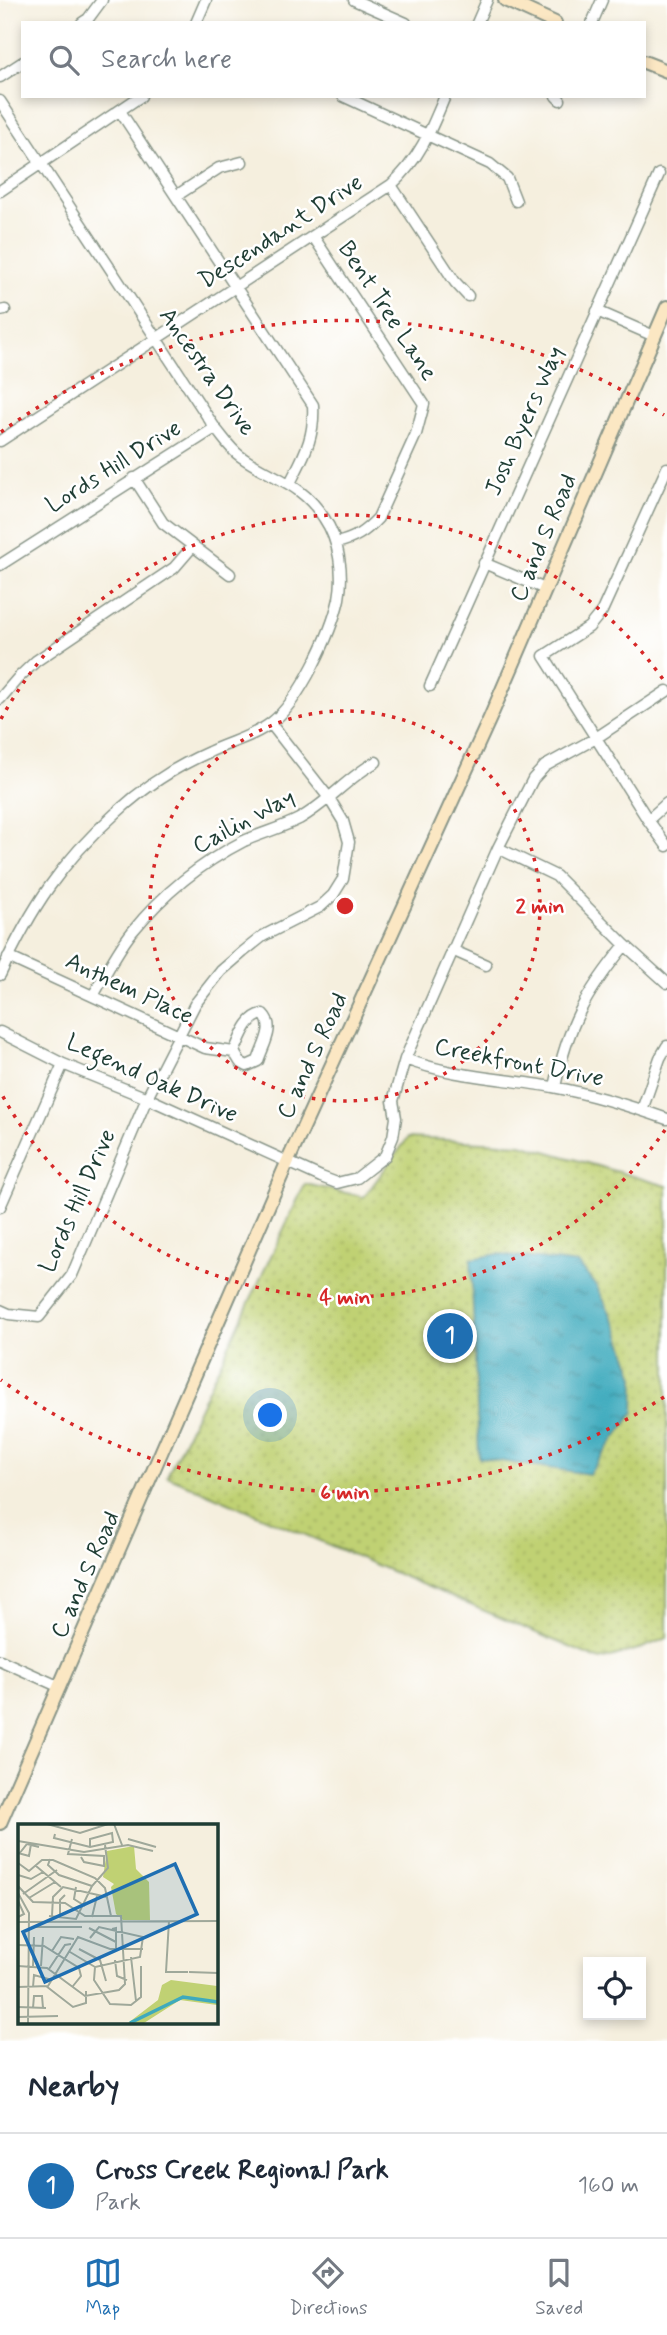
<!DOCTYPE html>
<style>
:root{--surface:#fff;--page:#f2f2f3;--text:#1f2937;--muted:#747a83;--line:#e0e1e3;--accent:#1f6fb2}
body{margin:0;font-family:Mynerve,sans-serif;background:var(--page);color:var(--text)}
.controls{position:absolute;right:21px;bottom:21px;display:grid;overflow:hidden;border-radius:0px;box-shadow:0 4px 10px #0003}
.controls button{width:63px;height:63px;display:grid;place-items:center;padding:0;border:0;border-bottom:2px solid var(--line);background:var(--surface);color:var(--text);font:35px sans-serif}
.you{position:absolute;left:271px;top:1416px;width:24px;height:24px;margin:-18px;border:5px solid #fff;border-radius:50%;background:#1a73e8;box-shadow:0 0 0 10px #1a73e833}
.badge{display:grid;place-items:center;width:46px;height:46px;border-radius:50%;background:var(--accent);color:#fff;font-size:23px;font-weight:700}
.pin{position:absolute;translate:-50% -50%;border:4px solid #fff;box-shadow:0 2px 7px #0006}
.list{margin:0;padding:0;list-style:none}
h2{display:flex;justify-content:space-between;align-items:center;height:91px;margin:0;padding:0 28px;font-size:30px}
h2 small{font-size:23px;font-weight:400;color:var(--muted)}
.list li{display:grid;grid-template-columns:46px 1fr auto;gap:21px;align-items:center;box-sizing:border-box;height:105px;padding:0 28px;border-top:2px solid var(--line)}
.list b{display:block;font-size:26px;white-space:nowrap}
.list p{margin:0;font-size:23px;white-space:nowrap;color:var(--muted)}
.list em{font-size:23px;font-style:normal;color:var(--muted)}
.icon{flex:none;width:38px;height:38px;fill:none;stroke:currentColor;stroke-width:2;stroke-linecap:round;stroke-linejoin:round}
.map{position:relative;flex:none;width:667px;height:2041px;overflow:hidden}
.search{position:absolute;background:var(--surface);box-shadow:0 4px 10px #0003;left:21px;right:21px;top:21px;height:77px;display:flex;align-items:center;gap:18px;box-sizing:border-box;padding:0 24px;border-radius:0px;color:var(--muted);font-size:26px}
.sheet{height:196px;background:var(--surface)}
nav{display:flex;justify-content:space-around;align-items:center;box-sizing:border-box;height:98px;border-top:2px solid var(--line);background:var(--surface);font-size:19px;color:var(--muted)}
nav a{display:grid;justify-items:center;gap:4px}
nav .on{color:var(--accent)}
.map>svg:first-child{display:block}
</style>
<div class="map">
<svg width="667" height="2041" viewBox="0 0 667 2041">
<defs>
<pattern id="park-dots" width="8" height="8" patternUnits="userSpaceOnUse" patternTransform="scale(1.75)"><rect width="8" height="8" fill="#c0d173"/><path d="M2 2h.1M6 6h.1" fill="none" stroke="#a5b464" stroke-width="1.8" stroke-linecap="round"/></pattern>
<pattern id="water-ripples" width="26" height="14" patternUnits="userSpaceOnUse" patternTransform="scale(1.75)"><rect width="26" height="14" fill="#3eaabd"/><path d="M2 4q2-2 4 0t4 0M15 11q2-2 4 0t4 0" fill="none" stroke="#338c9a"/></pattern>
</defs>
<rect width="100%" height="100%" fill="#fff"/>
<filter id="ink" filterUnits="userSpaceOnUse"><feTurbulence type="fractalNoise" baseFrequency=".0143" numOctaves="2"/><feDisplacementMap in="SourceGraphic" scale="14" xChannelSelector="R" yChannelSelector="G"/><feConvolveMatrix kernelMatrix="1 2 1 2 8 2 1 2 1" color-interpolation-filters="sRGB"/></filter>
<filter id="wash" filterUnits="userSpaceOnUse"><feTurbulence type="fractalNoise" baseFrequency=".00686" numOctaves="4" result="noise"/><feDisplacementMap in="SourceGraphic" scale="28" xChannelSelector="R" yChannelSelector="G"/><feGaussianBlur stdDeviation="1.57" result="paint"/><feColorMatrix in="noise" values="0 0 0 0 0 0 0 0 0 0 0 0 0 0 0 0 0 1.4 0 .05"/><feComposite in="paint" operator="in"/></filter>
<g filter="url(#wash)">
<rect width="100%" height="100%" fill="#f5efde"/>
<path fill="url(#park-dots)" stroke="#708754" stroke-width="2" d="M408,1138L521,1144L667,1186V1638L642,1648L600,1660L167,1476L305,1184L364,1197Z"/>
<path fill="url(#water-ripples)" stroke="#2e7478" stroke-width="2" d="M498,1254L578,1264L596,1285L617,1327L635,1377L634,1412L589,1474L479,1458L471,1259Z"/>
</g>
<g filter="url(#ink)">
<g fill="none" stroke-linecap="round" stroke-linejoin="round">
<defs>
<path id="street" d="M354,0L406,23
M82,23L88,19L102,0
M196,23L206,0
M477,23L487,0
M592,23L602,0
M0,77L23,62
M343,96L490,164L507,178L516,201
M556,96L560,100
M0,101L215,428C223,437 230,449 240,456C272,479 300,481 324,518C339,540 344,573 339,599C331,634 300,701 271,723C253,737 229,742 209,752C175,767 143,788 116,813C61,862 31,908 0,975
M120,111L313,405C315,438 304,455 290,483
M391,185L455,282L468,296
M0,191L141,96
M176,196L219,168L242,162
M313,236L424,404L416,434L378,518C365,532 354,539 336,543
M0,311L5,310
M597,311L654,336
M0,441L391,185C419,160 431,130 445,96
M667,468L602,611L589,627L544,656L648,820L667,846
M134,478L163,523L230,574
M484,563L545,589
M0,565L215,428
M430,686L659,174
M0,699L18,678L36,661L174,568L193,546
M648,820L667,803
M498,848L556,876L625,945L667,983
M452,950L486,965
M8,957L205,1048L234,1052L240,1062L247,1066L258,1061C263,1045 276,1027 263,1014C246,1017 241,1038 234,1052
M93,996C105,975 116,952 132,932C162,895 201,863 244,841C262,833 281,828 299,819C328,803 348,777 376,762
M0,1032L63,1064L147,1098L321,1177L337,1183L357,1178L385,1156L393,1137L396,1118L393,1101L405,1059L498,848L533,779L545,766L596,738L667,691
M405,1059C453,1077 502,1078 553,1087C591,1094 630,1106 667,1119
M555,1087C568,1025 585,994 625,945
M642,1110L660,1058L667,1046
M0,1207L63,1064
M0,1310L9,1314L39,1317L72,1275L147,1098L195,1004L221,971L243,952L263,936L320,907L333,895L343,879L349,842L343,821L329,798L271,724
M0,1660L60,1687"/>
<path id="secondary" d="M505,0L555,23
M644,62L667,71
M0,1823L287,1163L490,718L667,307"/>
</defs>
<use href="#street" stroke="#8a9689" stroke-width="13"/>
<use href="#secondary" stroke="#8a9689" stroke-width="16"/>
<use href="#street" stroke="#fff" stroke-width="10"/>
<use href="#secondary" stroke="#fbe7c3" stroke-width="12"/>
</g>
</g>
<g fill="none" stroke="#d62828" stroke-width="3.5" stroke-dasharray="3.5 7">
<circle cx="345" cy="906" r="195"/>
<path d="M665 1130A391 391 0 0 1 1 1093M1 719A391 391 0 0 1 665 682"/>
<path d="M664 1397A586 586 0 0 1 1 1380M1 432A586 586 0 0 1 664 415"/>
</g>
<g text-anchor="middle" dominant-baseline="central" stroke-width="5" stroke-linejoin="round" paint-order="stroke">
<g font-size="24" fill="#1f3d34" stroke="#fff">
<text transform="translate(281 232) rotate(-33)">Descendant Drive</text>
<text transform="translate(387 311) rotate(57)">Bent Tree Lane</text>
<text transform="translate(207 372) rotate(55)">Ancestra Drive</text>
<text transform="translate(525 421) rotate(-66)">Josh Byers Way</text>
<text transform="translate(114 467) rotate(-32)">Lords Hill Drive</text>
<text transform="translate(544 538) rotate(-67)">C and S Road</text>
<text transform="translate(244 822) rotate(-28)">Cailin Way</text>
<text transform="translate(129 989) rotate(25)">Anthem Place</text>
<text transform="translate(313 1056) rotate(-65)">C and S Road</text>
<text transform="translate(519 1063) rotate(11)">Creekfront Drive</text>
<text transform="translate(152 1079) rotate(24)">Legend Oak Drive</text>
<text transform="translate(78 1201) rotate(-66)">Lords Hill Drive</text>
<text transform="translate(86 1575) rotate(-66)">C and S Road</text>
</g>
</g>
<g transform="translate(18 1824)">
<rect width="200" height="200" fill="#f5efde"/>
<path d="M153,156L199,162V181L162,176L126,199H110L140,176L144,161Z" fill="#c0d173"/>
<path d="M116,22L118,45L131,58L132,96H105L98,90L93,63L96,60L85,53L89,27Z" fill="#c0d173"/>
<path fill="none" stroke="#3eaabd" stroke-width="3.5" d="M112,199L165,173L200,178"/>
<path fill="none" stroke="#9fa89a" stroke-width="2" d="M29,0L62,9L90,0M96,0L104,21M37,10L36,14L72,23L95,18L94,9L72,15V23M54,15L50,30L86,32V42L66,38L63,33M110,15L138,23M0,17L66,28L110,21L135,27M0,29L11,32L13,20M1,30L9,20L21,23M32,35L30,41L41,51L74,62M0,39L11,47L24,36H35L77,54L87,64L93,92M18,42L43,63M0,51L13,55L25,48M0,62L15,78L47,79L67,92H103L107,160L101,166L67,172L29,144L0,142M58,63L56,75L67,82M0,69L11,89L10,199M5,70L39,46M11,74L37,58M0,77L6,90L0,93M31,92L58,95L74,62L90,44L87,21M34,92L35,73L45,63L89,73M42,93V76L47,71M74,93L79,72M151,97L148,148H170M0,98L200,97M18,103H64M71,104L98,118M98,105H94L98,104V125M72,114L81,103L125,113L122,133L77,143L76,156L92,180L113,181L123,173V142M0,121L26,122L61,144L63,152L55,162M61,125L82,136L88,157M34,127L43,113L56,115M52,128L77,143M113,133L118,177M97,136L99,152L109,156M15,142L16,113M23,142L25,113M31,145L47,121L53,120M171,148L200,149M28,162L55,183L68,179V167M0,163L30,162L60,113L92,125H125M15,163L16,151L34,156M0,183L28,184M15,184L16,172H24L25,184M0,193L40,192"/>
<path fill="#1f6fb2" fill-opacity="0.15" stroke="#1f6fb2" stroke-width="3.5" d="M157,40L179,90L27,158L5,108Z"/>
<rect width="200" height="200" fill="none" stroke="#1f3d34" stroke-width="3.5"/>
</g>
<circle cx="345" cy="906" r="10" fill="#d62828" stroke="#fff" stroke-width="3.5"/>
<g font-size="21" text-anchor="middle" font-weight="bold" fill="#d62828" stroke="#fff" stroke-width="5" stroke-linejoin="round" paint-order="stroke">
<text x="540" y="913">2 min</text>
<text x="345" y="1304">4 min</text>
<text x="345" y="1499">6 min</text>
</g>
</svg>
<div class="controls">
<button><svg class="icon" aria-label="locate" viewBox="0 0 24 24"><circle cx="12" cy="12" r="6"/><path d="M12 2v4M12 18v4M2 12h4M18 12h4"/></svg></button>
</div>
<div class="you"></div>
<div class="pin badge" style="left:450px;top:1336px">1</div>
<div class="search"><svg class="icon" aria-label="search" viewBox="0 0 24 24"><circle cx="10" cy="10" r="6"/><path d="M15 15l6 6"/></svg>Search here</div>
</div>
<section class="sheet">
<h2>Nearby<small></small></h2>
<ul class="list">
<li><span class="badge">1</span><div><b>Cross Creek Regional Park</b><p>Park</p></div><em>160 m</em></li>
</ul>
</section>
<nav>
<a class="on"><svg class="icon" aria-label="map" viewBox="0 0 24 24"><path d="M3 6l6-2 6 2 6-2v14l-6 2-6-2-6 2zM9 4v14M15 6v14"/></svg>Map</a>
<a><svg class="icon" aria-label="directions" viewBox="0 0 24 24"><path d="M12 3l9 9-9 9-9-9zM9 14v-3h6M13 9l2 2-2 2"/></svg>Directions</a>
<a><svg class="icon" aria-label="saved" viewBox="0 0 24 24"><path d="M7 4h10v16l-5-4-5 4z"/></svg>Saved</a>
</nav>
